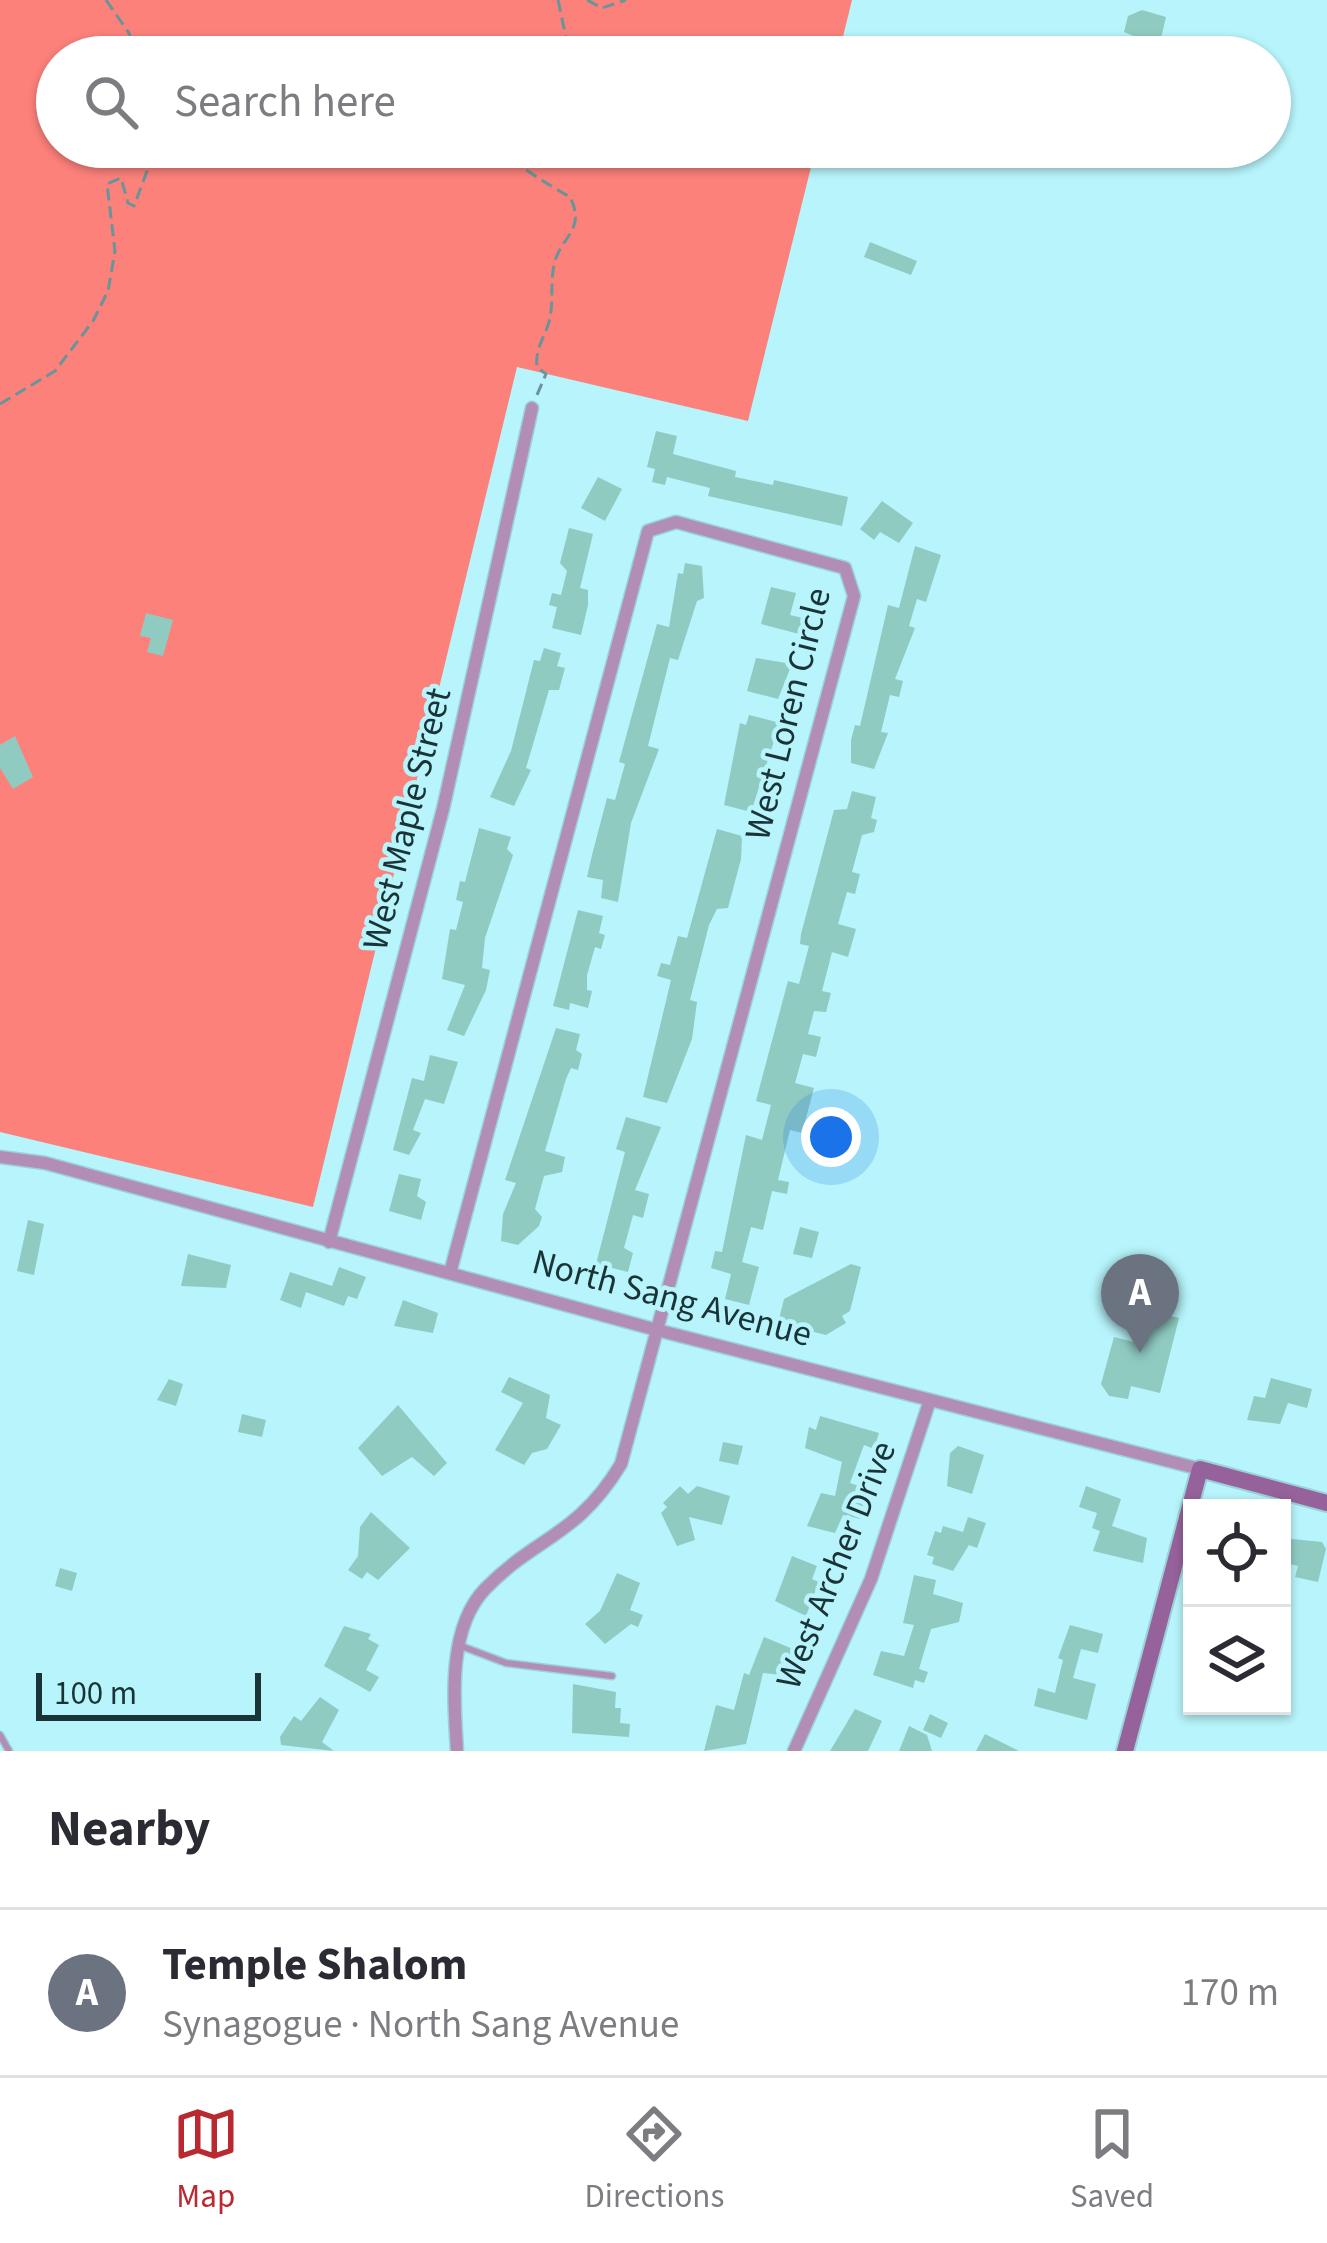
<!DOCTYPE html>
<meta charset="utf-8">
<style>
:root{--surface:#fff;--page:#f2f2f3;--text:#2b2b33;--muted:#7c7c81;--line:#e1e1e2;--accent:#b92930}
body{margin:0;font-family:"Source Sans 3",sans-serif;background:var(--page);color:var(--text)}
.controls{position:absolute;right:36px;bottom:36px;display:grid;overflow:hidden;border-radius:0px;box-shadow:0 3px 9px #0004}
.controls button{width:108px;height:108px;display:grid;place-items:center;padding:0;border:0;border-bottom:3px solid var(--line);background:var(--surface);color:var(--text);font:60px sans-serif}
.scale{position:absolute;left:36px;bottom:30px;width:225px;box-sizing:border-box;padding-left:12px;border:6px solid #1a3336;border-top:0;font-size:33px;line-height:42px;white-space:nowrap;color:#1a3336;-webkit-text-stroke:9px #b7f4fb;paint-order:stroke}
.you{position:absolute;left:831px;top:1137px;width:42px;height:42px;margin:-30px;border:9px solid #fff;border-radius:50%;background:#1a73e8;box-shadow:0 0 0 18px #1a73e833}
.badge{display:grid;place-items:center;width:78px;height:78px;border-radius:50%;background:var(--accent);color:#fff;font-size:39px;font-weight:700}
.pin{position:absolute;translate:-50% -99px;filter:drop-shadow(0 3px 6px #0008)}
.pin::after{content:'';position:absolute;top:63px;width:42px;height:36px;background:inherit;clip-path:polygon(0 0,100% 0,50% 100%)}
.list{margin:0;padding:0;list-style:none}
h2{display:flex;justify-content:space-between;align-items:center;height:156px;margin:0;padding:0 48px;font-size:51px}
h2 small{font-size:39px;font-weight:400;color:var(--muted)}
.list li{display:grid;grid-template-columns:78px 1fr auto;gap:36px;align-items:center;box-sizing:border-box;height:168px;padding:0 48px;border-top:3px solid var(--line)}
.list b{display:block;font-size:45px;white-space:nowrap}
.list p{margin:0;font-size:39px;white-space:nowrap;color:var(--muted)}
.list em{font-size:39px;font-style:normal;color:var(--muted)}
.icon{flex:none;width:66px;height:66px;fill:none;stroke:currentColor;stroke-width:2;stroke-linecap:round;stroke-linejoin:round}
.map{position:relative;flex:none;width:1327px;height:1751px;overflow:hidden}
.search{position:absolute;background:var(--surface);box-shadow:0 3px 9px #0004;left:36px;right:36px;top:36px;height:132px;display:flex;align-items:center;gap:30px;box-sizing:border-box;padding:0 42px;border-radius:66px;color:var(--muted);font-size:45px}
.sheet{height:324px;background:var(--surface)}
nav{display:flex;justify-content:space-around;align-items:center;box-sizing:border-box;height:168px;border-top:3px solid var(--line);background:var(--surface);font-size:33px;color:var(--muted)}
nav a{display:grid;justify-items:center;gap:6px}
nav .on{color:var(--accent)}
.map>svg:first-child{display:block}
</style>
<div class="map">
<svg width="1327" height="1751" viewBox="0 0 1327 1751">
<rect width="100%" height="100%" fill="#b7f4fb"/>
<path fill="#fc817b" d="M0,0H852L838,57H57V147H816L748,421L517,367L313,1207L0,1132Z"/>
<path fill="#90cbc2" d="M1142,10L1166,17L1159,47L1124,32L1128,16Z
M870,242L917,261L911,275L864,257Z
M656,431L677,436L673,454L736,471L735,477L773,485L774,480L848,497L842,526L708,496L710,488L667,477L665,485L652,482L655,469L647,467Z
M598,477L622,489L605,521L581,508Z
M882,501L913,523L899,543L880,532L874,540L860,529Z
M569,528L593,534L580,588L588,590V605L581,635L552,628L557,607L549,605L552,593L561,595L567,571L560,563Z
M915,546L941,555L926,602L917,599L909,626L915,628L895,679L903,681L899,697L890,695L881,732L888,733L874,769L851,763V740L855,725L860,726L888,605L899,608Z
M685,563L702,566L704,598L697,601L678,660L670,658L648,746L659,749L631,823L618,902L601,898L603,880L587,877L592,855L607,798L615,800L625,764L619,762L657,624L669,627L678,573L683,574Z
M771,587L796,593L790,615L803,618L799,634L761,624Z
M146,613L173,620L163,656L147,652L151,638L140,636Z
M544,648L561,653L557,666L565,668L559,690H549L526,768L531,770L514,806L490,797L511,751L534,660L540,661Z
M756,658L792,664L778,699L747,691Z
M749,715L780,723L751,812L724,805L740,723L746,725Z
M15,736L33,777L13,789L0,768V745Z
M852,791L876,797L871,818L877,820L874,832L862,835L852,872L860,874L855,894L847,892L838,924L856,929L848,957L832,952L822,991L831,993L826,1012L814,1011L808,1034L821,1037L816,1057L803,1054L795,1083L814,1088L802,1133L790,1130L778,1180L789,1182L787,1194L772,1191L763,1230L751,1227L742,1262L759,1267L749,1305L725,1299L731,1274L711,1268L715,1251L722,1252L746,1135L762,1140L771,1105L756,1101L762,1078L788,981L799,984L809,946L800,944L801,934L834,810L847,809Z
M479,828L511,837L507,849L513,855L485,938L482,968L490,970L486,990L464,1036L447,1030L465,985L442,979L450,929L456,930L463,902L456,900L460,881L465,882Z
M717,829L742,836L741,859L728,908L717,909L709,925L690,1000L697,1002L692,1039L667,1103L643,1097L671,980L657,976L661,963L670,965L678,936L687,938Z
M578,910L603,916L599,933L605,935L601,949L595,947L587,975V990L592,991L588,1008L570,1003L569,1010L553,1006Z
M556,1028L580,1034L576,1050L582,1054L578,1070L571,1068L566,1079L545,1151L565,1157L562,1172L544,1176L535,1209L542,1217L539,1226L518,1245L501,1241L503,1214L516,1183L505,1180Z
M430,1055L458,1062L444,1104L425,1099L413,1130L421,1133L409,1155L393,1150L412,1078L424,1081Z
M626,1117L661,1127L635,1190L649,1194L643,1218L633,1215L624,1248L633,1253L628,1272L596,1264L625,1152L616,1149Z
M399,1174L421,1179L417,1196L426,1202L421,1220L389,1211Z
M28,1220L44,1224L34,1275L17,1271Z
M800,1227L819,1232L812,1258L793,1254Z
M188,1254L231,1265L226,1288L181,1286Z
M851,1264L861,1267L850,1311L842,1316L846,1323L826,1335L778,1323L784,1299Z
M339,1267L366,1277L357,1299L348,1296L344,1306L306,1292L301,1308L280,1300L290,1272L332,1286Z
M403,1300L438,1313L433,1333L394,1326Z
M1147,1310L1179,1318L1160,1393L1131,1386L1128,1399L1109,1396L1101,1384L1114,1337L1138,1343Z
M509,1377L550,1395L546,1418L561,1425L547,1449L532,1453L524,1465L495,1450L523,1403L501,1392Z
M1271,1378L1312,1389L1307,1408L1288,1403L1280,1424L1247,1420L1254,1396L1265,1398Z
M169,1379L183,1384L176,1406L157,1400Z
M398,1405L447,1463L434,1476L412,1457L382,1476L358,1448Z
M242,1414L266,1420L262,1437L238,1432Z
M820,1416L879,1433L874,1449L864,1445L850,1483L865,1488L861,1519L843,1515L835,1533L807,1526L821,1493L835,1496L842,1462L805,1448L809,1427L816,1430Z
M723,1442L743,1446L738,1465L719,1461Z
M958,1446L984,1455L972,1494L947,1486L950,1453Z
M680,1486L688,1494L697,1486L730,1496L722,1525L689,1517L695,1540L677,1546L661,1513L667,1507L663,1503Z
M1086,1486L1121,1499L1112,1526L1147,1538L1143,1563L1093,1551L1100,1531L1092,1528L1097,1513L1079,1507Z
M371,1512L410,1548L378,1580L367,1572L362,1579L348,1570L358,1556L360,1527Z
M968,1517L986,1523L977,1548L969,1545L953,1571L932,1564L934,1557L927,1555L935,1531L941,1533L943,1526L963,1532Z
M1282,1538L1322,1542L1326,1549L1318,1582L1295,1577L1298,1566L1282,1562Z
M792,1556L817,1566L812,1579L819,1582L806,1616L775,1601Z
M60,1568L77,1573L72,1591L55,1586Z
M617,1573L640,1583L630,1610L643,1615L638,1627L631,1624L605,1644L585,1624L600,1611Z
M914,1575L936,1580L933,1594L963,1603L959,1622L931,1629L919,1669L928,1672L924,1683L915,1680L913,1688L873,1675L881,1651L904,1656L914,1625L903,1623Z
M1070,1625L1103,1634L1098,1653L1081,1649L1073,1678L1096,1684L1087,1720L1034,1706L1038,1688L1055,1693L1063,1660L1058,1658Z
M344,1626L371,1634L368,1639L379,1645L366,1670L379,1677L370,1692L324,1666Z
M764,1637L793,1649L786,1669L782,1675L763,1673L746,1744L704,1751L716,1705L734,1710L744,1673L749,1675Z
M573,1684L616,1692L615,1708H621L620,1723L630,1724L629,1737L572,1733Z
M320,1697L339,1710L322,1742L334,1751L281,1745L280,1737L294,1716L301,1721Z
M855,1709L882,1721L868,1751H830Z
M930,1714L948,1723L941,1738L923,1730Z
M909,1726L927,1735L932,1751H899Z
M985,1734L1019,1751H976Z"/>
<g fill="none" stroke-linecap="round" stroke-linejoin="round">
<defs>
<path id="lane" d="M461,1646L506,1663L612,1676
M0,1735L9,1751"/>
<path id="street" d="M0,1157L45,1163L657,1330L1200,1469
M329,1242L443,809L532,408
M450,1273L648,531L676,522L845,568L854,596L621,1464C577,1537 535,1537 485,1589C447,1629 454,1701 457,1751
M794,1751L871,1579L930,1400"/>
<path id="secondary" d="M1125,1751L1200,1469L1327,1503"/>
</defs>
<use href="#lane" stroke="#9bd1d8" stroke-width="9"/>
<use href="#street" stroke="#9bd1d8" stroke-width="15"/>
<use href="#secondary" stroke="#9bd1d8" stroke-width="20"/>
<path stroke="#699499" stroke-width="3" stroke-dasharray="12 6" stroke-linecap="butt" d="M106,0L129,33L136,57
M558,0L568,47L580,57
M587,0L602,8L626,0
M499,147C507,160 554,188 570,197C587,231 560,236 554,265C550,284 554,303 549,322C544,339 535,348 537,367L546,374L537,395
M0,404L55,371L93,321L108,291L115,251L107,184L121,178L128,203L134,206L156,147"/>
<use href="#lane" stroke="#b28eb5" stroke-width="6"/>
<use href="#street" stroke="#b28eb5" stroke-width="12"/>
<use href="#secondary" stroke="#96629b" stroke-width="16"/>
</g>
<g text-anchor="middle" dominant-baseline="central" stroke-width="9" stroke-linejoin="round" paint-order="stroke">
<g font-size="36" fill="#1a3336" stroke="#b7f4fb">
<text transform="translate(788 714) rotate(-76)">West Loren Circle</text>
<text transform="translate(407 819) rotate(-76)">West Maple Street</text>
<text transform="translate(672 1298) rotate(15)">North Sang Avenue</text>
<text transform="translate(836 1565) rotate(-68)">West Archer Drive</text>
</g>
</g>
</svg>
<div class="controls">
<button><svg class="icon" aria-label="locate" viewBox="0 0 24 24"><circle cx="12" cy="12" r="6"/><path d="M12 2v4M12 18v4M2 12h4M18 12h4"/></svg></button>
<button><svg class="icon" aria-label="layers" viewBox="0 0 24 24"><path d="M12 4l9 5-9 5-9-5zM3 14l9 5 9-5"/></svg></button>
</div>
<div class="scale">100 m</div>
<div class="you"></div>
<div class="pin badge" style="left:1140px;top:1353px;background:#6b7280">A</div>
<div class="search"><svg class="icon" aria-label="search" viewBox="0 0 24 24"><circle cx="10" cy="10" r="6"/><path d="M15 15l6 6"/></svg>Search here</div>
</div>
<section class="sheet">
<h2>Nearby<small></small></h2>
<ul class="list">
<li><span class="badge" style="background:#6b7280">A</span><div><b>Temple Shalom</b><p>Synagogue · North Sang Avenue</p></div><em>170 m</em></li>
</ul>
</section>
<nav>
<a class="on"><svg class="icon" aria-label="map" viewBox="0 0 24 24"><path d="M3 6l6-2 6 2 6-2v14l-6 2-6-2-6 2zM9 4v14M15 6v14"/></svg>Map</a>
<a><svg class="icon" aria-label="directions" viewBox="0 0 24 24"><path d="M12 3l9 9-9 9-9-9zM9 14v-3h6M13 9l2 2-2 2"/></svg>Directions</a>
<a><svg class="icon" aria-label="saved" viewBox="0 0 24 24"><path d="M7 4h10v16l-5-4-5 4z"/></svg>Saved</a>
</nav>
